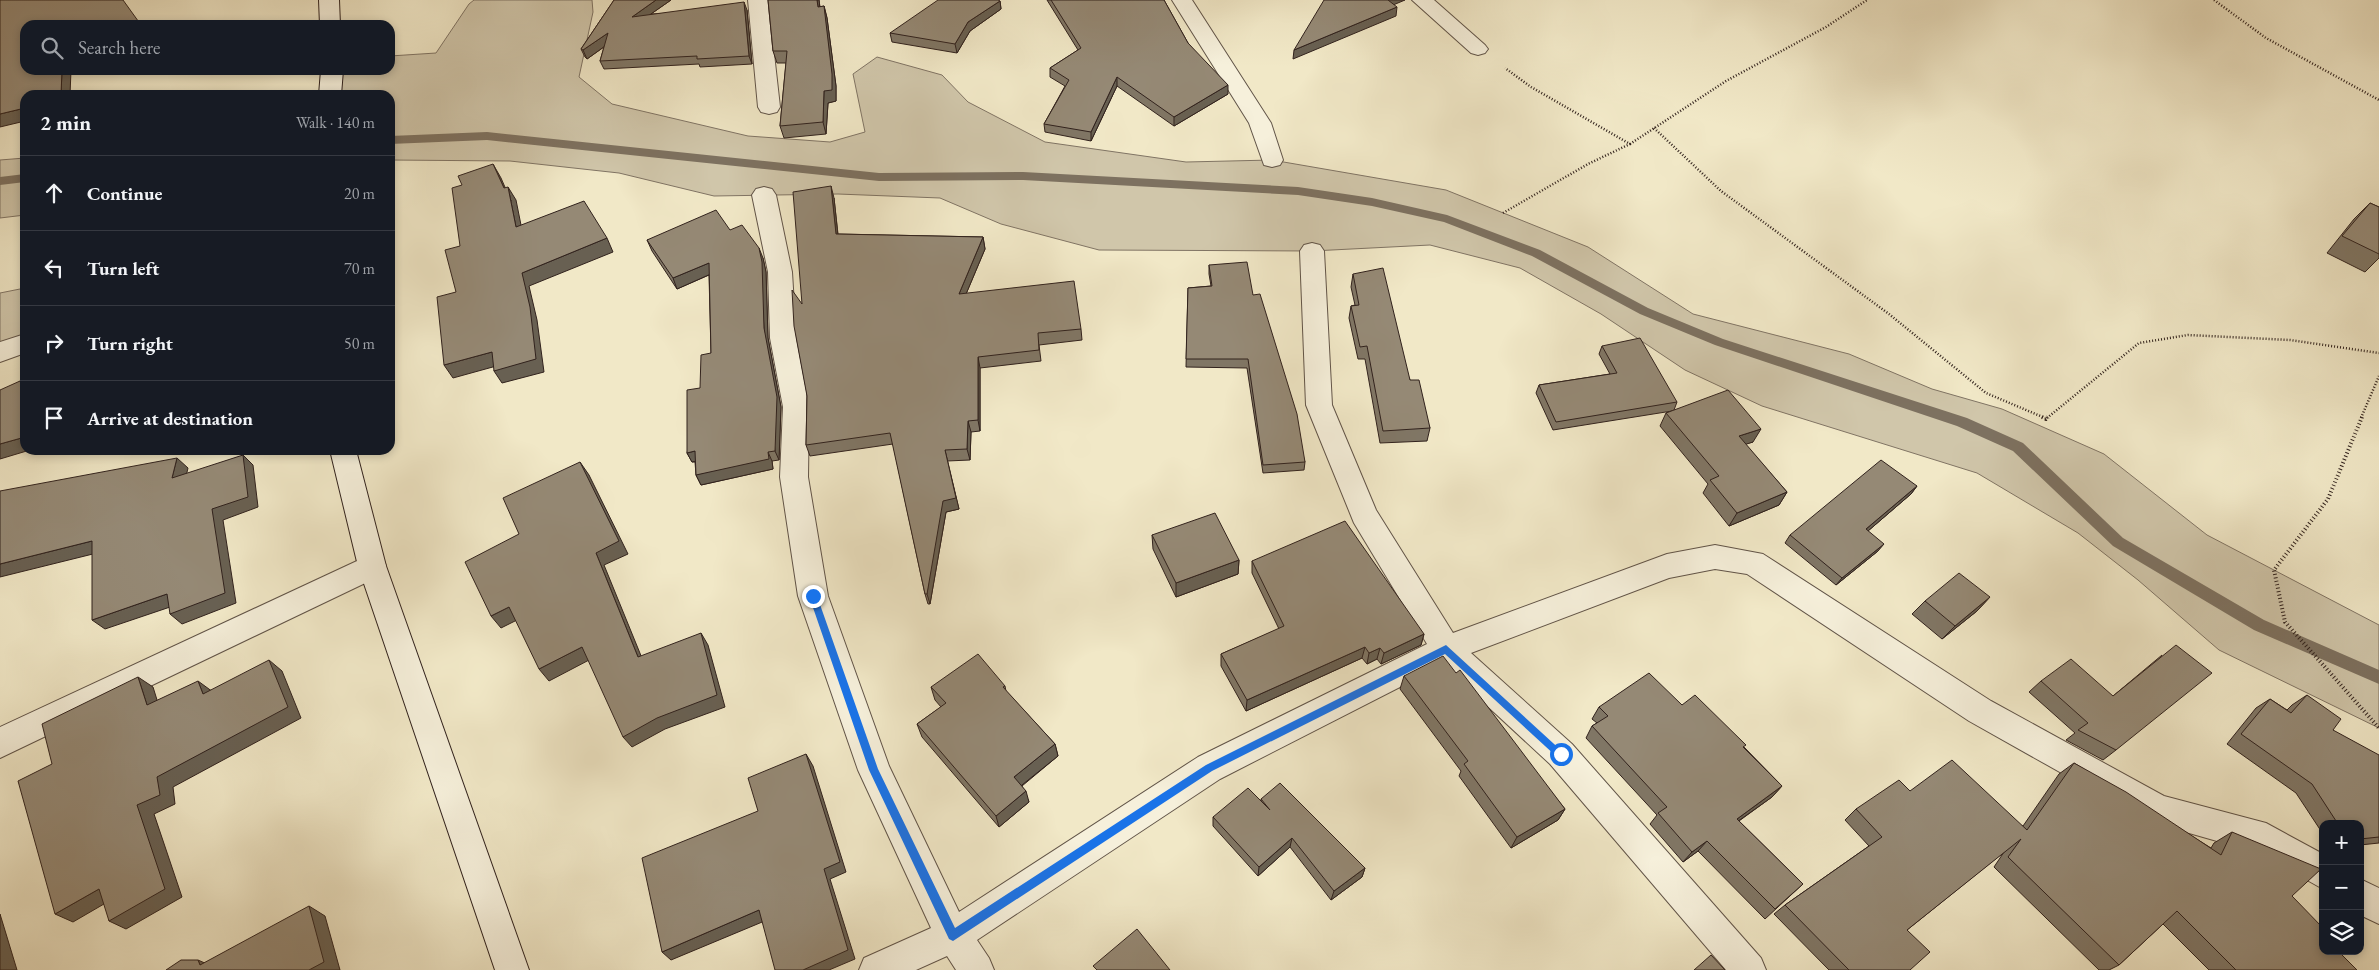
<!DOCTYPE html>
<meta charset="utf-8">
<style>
:root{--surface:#171b24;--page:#242831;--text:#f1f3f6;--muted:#9ea1a6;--line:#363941}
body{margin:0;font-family:"EB Garamond",serif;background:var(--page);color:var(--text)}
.controls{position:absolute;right:15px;bottom:15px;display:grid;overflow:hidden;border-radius:10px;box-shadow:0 2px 8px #0003}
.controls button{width:45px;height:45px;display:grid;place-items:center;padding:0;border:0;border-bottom:1px solid var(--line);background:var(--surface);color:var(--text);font:25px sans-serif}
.stop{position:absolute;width:15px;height:15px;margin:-11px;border:4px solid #1a73e8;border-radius:50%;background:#fff}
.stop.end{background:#1a73e8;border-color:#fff;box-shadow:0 1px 5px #0008}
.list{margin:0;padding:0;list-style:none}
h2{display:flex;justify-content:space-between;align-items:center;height:65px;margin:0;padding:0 20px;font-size:21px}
h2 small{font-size:16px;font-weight:400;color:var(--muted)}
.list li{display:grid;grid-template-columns:32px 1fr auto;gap:15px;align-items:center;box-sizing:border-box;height:75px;padding:0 20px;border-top:1px solid var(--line)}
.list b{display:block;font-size:19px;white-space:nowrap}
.list em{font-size:16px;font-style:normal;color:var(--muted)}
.icon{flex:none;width:28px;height:28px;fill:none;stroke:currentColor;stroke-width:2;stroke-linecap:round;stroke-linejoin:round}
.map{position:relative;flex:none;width:2379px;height:970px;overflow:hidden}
.search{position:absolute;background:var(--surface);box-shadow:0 2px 8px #0003;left:20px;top:20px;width:375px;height:55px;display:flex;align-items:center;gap:12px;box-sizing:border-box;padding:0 18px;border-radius:15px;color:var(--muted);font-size:19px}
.panel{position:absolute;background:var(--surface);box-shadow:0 2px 8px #0003;left:20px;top:90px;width:375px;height:365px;border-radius:15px}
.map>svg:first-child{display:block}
</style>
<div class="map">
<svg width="2379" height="970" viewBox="0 0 2379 970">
<rect width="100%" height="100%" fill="#f1e8c7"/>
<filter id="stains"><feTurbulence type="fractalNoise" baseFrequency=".004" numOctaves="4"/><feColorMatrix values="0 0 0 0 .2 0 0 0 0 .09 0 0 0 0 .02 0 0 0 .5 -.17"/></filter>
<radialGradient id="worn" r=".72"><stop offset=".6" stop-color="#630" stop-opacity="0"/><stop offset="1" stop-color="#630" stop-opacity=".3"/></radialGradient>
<path fill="#d0c6aa" stroke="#807464" d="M474,0H592L593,12L579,77L612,104L748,136L830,142L865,132L853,74L877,57L942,75L968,102L1045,142L1186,162L1272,160L1446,190L1588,247L1693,314L1849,354L1932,389L2002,409L2104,454L2207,535L2379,625V728L2219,650L2138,580L2078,533L1977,473L1762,406L1685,370L1601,314L1520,268L1430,245L1312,251L1099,250L1001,224L940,198L838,194L714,196L619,173L510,161L390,160V95H323L324,70H390V56L436,53L469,4Z
M25,158V215L0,218V160Z
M25,288V343L0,352V293Z"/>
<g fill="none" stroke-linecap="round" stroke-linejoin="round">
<path fill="#7d7160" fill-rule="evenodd" d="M487,132L879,173L1023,172L1298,187L1372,198L1447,215L1540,250L1648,308L1723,339L1967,418L2023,443L2123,538L2264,620L2379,670V684L2254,630L2113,546L2013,451L1957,426L1715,345L1640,314L1532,256L1444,222L1372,206L1298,195L1023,180L879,181L487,140L390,144V136Z
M25,174V182L0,185V177Z"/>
<defs>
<path id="street" d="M748,0H768L780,107L777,112L769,114L761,112L758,107Z
M1172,0H1192L1271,123L1283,160L1280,165L1272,167L1264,165L1249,123Z
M1412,0H1434L1485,45L1488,49L1485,53L1478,55L1471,53Z
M764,187L772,189L776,195L792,272L796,338L809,407L808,477L828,596L889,766L959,912L1198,757L1427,644L1354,523L1306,405L1300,251L1304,245L1312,243L1320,245L1324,251L1332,405L1376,510L1453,633L1667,554L1715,545L1763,554L1991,701L2164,796L2266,823L2323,854V889L2259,853L2147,821L1969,721L1747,574L1715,569L1669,578L1471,653L1572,744L1761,958L1766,970H1726L1550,764L1443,665L1220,779L977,940L989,958L994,970H956L947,956L916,970H859L864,958L931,928L858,770L798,596L780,477L783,407L770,338L768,272L752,195L756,189Z
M25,334V353L0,362V342Z
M372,554L382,557L386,566L382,575L0,758V727Z
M2360,879L2379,888V924L2360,915Z"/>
<path id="secondary" d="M319,0H339L340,25H320Z
M321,70H343L341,95H319Z
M330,450H356L386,566L529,970H495L358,566Z"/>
</defs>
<use href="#street" stroke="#615448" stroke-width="2"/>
<use href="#secondary" stroke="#31221d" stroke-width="2"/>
<path stroke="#31221d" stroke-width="2.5" stroke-dasharray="1 2" stroke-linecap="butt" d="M2214,0L2266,38L2379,100
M1654,128L1721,191L1889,314L1986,393L2045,418
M1630,144L1726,81L1826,27L1867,0
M1503,213L1588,164L1630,144L1531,87L1505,68
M2047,418L2139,343L2188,335L2290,340L2379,353
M2361,418L2379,376"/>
<path stroke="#31221d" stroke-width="4" stroke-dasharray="1 2.5" stroke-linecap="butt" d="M2042,417L2046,419L2048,417
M2362,417L2328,499L2274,570L2285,622L2379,728"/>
<use href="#street" fill="#f6f0db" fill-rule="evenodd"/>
<use href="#secondary" fill="#f6f0db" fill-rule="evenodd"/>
</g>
<path fill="#807665" stroke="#31221d" d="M614,0H671L651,14L747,10L752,64L700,67L699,64L604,69L600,61L604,47L587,59L585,57L581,49Z
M768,0H819L820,7L824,6L827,18L836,86V101L828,103L826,134L784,138L780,126L786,63H777L773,51Z
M1047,0H1164L1188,43L1228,94L1174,126L1117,86L1091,141L1045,132L1044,124L1065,86L1050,77V68L1078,50Z
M1000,1L1001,9L970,31L957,53L892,42L890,33Z
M834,198L838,234L983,237L985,249L966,294L1081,329L1082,340L1039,345L1041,361L980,368V431L971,432L970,460L947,461L959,509L946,512L930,604H928L925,594L893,444L810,456L806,445L807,396L802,304Z
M2370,203L2379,207V258L2365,272L2327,253L2354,219Z
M730,230L763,258L766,272L768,338L781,407L779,460L772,461L773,469L701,485L696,475L695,462H692L687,453L711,353L709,275L677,289L652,251L647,240Z
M1209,265L1253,295L1305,462L1304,470L1263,473L1247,368L1186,367L1188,288L1211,286L1209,274Z
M1353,274L1410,380L1430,428L1427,441L1380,443L1365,359H1358L1349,318L1351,306L1355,305L1351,287Z
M1602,346L1677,402L1674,410L1753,442L1745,444L1787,492L1779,505L1729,526L1703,493L1708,484L1660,426L1666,413L1672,411L1553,430L1536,393L1539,385L1610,374L1599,354Z
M1917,486L1911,494L1868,531L1878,551L1836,585L1785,543L1790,535Z
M1152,535L1239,560L1238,574L1176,597L1153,549Z
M1252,561L1424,634L1421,645L1381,664L1377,659L1367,664L1362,658L1246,711L1221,666V654L1279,629L1252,573Z
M1990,597L1977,611L1942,639L1912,614L1925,601Z
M2162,655L2116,750L2103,760L2066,740L2075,733L2029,692L2041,681L2113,696Z
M1456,673L1565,809L1558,820L1511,848L1459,776L1461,771L1400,689L1404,676Z
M1005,686L1006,691L1055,744L1058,756L1022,786L1029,802L999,827L922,737L917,724L941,707L935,700L931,687Z
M2307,695L2333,730L2379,802V843L2360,845V824H2323V834L2296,793L2227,744L2256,708L2270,699L2287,710L2292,705Z
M1682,705L1744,747L1782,786L1772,797L1739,821L1803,884L1765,919L1698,851L1683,862L1650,824L1657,815L1586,738L1592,726L1597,723L1592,719L1599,707Z
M2074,763L2211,848L2214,843L2232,832L2292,896L2323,951L2357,970H2209L2163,924L2119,965L2109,970H2099L1994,867L2004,852L1907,930L1910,970H1829L1774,914L1785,905L1869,846L1845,820L1856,809L1910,791L2023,826L2059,774Z
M1261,799L1365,868L1362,877L1331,900L1290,847L1258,876L1213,826V817L1261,801Z"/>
<path fill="#686052" stroke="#31221d" d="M656,0H671L635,25L632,17Z
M817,0H819L821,19L818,7Z
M1387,0H1405L1386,8Z
M1000,1L1001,9L970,31L957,53L955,44L968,22Z
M744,2L747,10L752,64L749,56Z
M824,6L827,18L836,86V101L828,103L826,134L823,122L824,91Z
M1397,7L1396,16L1293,59L1294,50Z
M608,33L612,41L587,59L583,50Z
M62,70H71L70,95H61Z
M1117,77V86L1091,141V132Z
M1228,85V94L1174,126V117Z
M25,108V121L0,127V114Z
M493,164L501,178L511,201L504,188Z
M831,186L834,198L839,246L836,234Z
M508,187L516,200L524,240L516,227Z
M983,237L985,249L961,306L959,294Z
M607,238L613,252L529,286L537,320L544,372L502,383L494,371L522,273Z
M759,248L763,258L766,272L768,338L781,407L779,460L775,451L764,328Z
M709,263L713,273L677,289L673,278Z
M492,352L500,365L453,378L444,365Z
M978,357L980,368V431L978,420Z
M20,381L25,386V397Z
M968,421L971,432L970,460L967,449Z
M1761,429L1753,442L1731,449L1739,436Z
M25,437V450H30L0,459V444Z
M945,450L959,509L946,512L930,604L927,594Z
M695,451L700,460L692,462L687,453Z
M768,452L772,461L773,469L701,485L696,475Z
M243,455L253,465L258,507L223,520L236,603L182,624L170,614L212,509Z
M177,458L188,468L183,489L172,478Z
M580,462L589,475L628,554L604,565L646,668L638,657L596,553Z
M1917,486L1911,494L1861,537L1866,529Z
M1787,492L1779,505L1729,526L1737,513Z
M92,541L105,551L0,577V564Z
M1884,544L1878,551L1836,585L1842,578Z
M1239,560L1238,574L1176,597V583Z
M167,594L179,604L105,629L92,620Z
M1990,597L1977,611L1942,639L1955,626Z
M509,607L519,619L501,628L491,616Z
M701,633L708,645L725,707L665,729L632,747L623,737Z
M1424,634L1421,645L1381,664L1384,653Z
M582,647L591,659L549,681L539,669Z
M1365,647L1362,658L1246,711L1247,700Z
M1380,648L1377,659L1367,664L1369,653Z
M269,660L282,671L301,718L173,787L175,804L154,814L182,897L126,929L109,921L137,805L157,777Z
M138,677L153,687L162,716L147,705Z
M198,681L213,692L203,694Z
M1055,744L1058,756L1017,789L1014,777Z
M806,754L813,766L846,872L830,879L855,959L829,970H803Z
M1782,786L1772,797L1727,829L1737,819Z
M1026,791L1029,802L999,827L996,816Z
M1565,809L1558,820L1511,848L1517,837Z
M1292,838L1290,847L1258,876L1259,867Z
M1707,841L1698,851L1683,862L1692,852Z
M1365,868L1362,877L1331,900L1334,891Z
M99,889L116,897L73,922L55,914Z
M309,906L325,916L340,970H309Z
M759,910L767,920L671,960L662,952Z
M0,914L17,970H0Z
M198,960L216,968L200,965Z"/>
<path fill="#958975" stroke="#31221d" d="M0,0H123L141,25H25V70H62L61,95H25V108L0,114Z
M614,0H656L632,17L744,2L749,56L697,59V56L600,61L608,33L583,50L581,49Z
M768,0H817L818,7L824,6L832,74V90L824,91L823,122L780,126L787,51H773Z
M938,0H998L1000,1L968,22L955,44L890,33Z
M1051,0H1164L1188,43L1228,85L1174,117L1117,77L1091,132L1044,124L1069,80L1050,68L1081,48Z
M1324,0H1388L1397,7L1294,50Z
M493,164L504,188L508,187L516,227L584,201L607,238L522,273L530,307L536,359L494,371L492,352L444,365L437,297L456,292L445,250L460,246L452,188L462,185L458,176Z
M831,186L836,234L983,237L959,294L1074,281L1081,329L1038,333L1039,350L978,357V420L968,421L967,449L945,450L956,498L943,501L927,594H925L890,433L806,445L807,396L794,326L792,290L802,304L793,192Z
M2370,203L2379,207V254L2342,236Z
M716,210L730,230L742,225L759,248L762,262L764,328L777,397L775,451L768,452L769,459L696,475L695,451L687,453V390L700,388L701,355L711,353L709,263L673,278L647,240Z
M1247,262L1253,295L1260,294L1297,414L1305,462L1263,465L1248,359H1186L1188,288L1212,286L1209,265Z
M1383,268L1410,380H1419L1430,428L1383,431L1367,346L1360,347L1351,306L1359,305L1353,274Z
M1640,338L1677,402L1556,422L1539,385L1617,373L1602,346Z
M20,381L25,397V437L0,444V390Z
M1728,390L1761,429L1739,436L1787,492L1737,513L1710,480L1719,476L1666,413Z
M243,455L248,497L212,509L225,593L170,614L167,594L92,620V541L0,564V491L177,458L172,478Z
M1881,460L1917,486L1866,529L1884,544L1842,578L1790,535Z
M580,462L619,541L596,553L638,657L701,633L717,695L657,718L623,737L582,647L539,669L509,607L491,616L465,562L519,534L503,498Z
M1215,513L1239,560L1176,583L1152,535Z
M1345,521L1424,634L1384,653L1380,648L1369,653L1365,647L1247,700L1221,654L1284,626L1252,561Z
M1959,573L1990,597L1955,626L1925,601Z
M2176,645L2212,673L2116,750L2078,730L2088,723L2041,681L2071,659L2113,696Z
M978,654L1005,686L1003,687L1055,744L1014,777L1026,791L996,816L917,724L946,703L931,687Z
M1443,656L1456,673L1460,670L1565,809L1517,837L1464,764L1468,761L1404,676Z
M269,660L288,707L157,777L160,795L137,805L165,889L109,921L99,889L55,914L18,781L52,764L42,724L138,677L147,705L198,681L203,694Z
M1649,673L1682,705L1695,695L1746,745L1743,747L1782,786L1737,819L1803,884L1775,909L1707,841L1692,852L1658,813L1667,807L1592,726L1608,716L1599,707Z
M2307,695L2341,719L2333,730L2379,755V837L2360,839V824H2338L2312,784L2241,734L2270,699L2291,713Z
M806,754L840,862L824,869L848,950L803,970H775L759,910L662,952L642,858L758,811L748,778Z
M1952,760L2027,830L2074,763L2126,792L2221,855L2232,832L2321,869L2292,896L2323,928V951H2338L2357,970H2236L2177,911L2119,965L2008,857L2021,839L1907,930L1930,952L1910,970H1849L1785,905L1882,837L1856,809L1899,780L1910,791Z
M1280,783L1365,868L1334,891L1292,838L1259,867L1213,817L1248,788L1270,810L1261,799Z
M309,906L324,962L309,970H166L181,960H198L200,965Z
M1137,929L1170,970H1097L1093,966Z
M1711,955L1725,970H1694Z"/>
<path fill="#1a73e8" d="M813,592L817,596L878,769L955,928L1206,765L1446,645L1565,754L1564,757H1557L1445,654L1212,771L953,941L949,939L869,770L809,596Z"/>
<rect width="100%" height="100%" filter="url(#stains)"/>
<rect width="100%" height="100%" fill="url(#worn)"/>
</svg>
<div class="controls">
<button>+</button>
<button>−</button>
<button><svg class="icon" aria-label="layers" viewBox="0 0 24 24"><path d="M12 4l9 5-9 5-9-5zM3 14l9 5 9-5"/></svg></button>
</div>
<div class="stop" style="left:1561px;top:754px"></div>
<div class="stop end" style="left:813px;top:596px"></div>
<div class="search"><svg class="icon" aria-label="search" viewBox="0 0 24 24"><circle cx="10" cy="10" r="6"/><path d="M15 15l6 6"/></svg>Search here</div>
<section class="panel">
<h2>2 min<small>Walk · 140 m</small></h2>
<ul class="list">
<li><svg class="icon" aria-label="ahead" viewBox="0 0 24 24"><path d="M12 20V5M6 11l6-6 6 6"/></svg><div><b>Continue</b></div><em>20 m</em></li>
<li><svg class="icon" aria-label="left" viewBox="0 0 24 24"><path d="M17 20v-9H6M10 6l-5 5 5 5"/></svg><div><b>Turn left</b></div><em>70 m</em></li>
<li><svg class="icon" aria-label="right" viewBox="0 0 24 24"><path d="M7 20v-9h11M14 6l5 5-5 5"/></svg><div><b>Turn right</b></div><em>50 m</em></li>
<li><svg class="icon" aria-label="arrive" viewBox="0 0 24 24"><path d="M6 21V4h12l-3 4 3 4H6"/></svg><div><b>Arrive at destination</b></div></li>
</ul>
</section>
</div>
